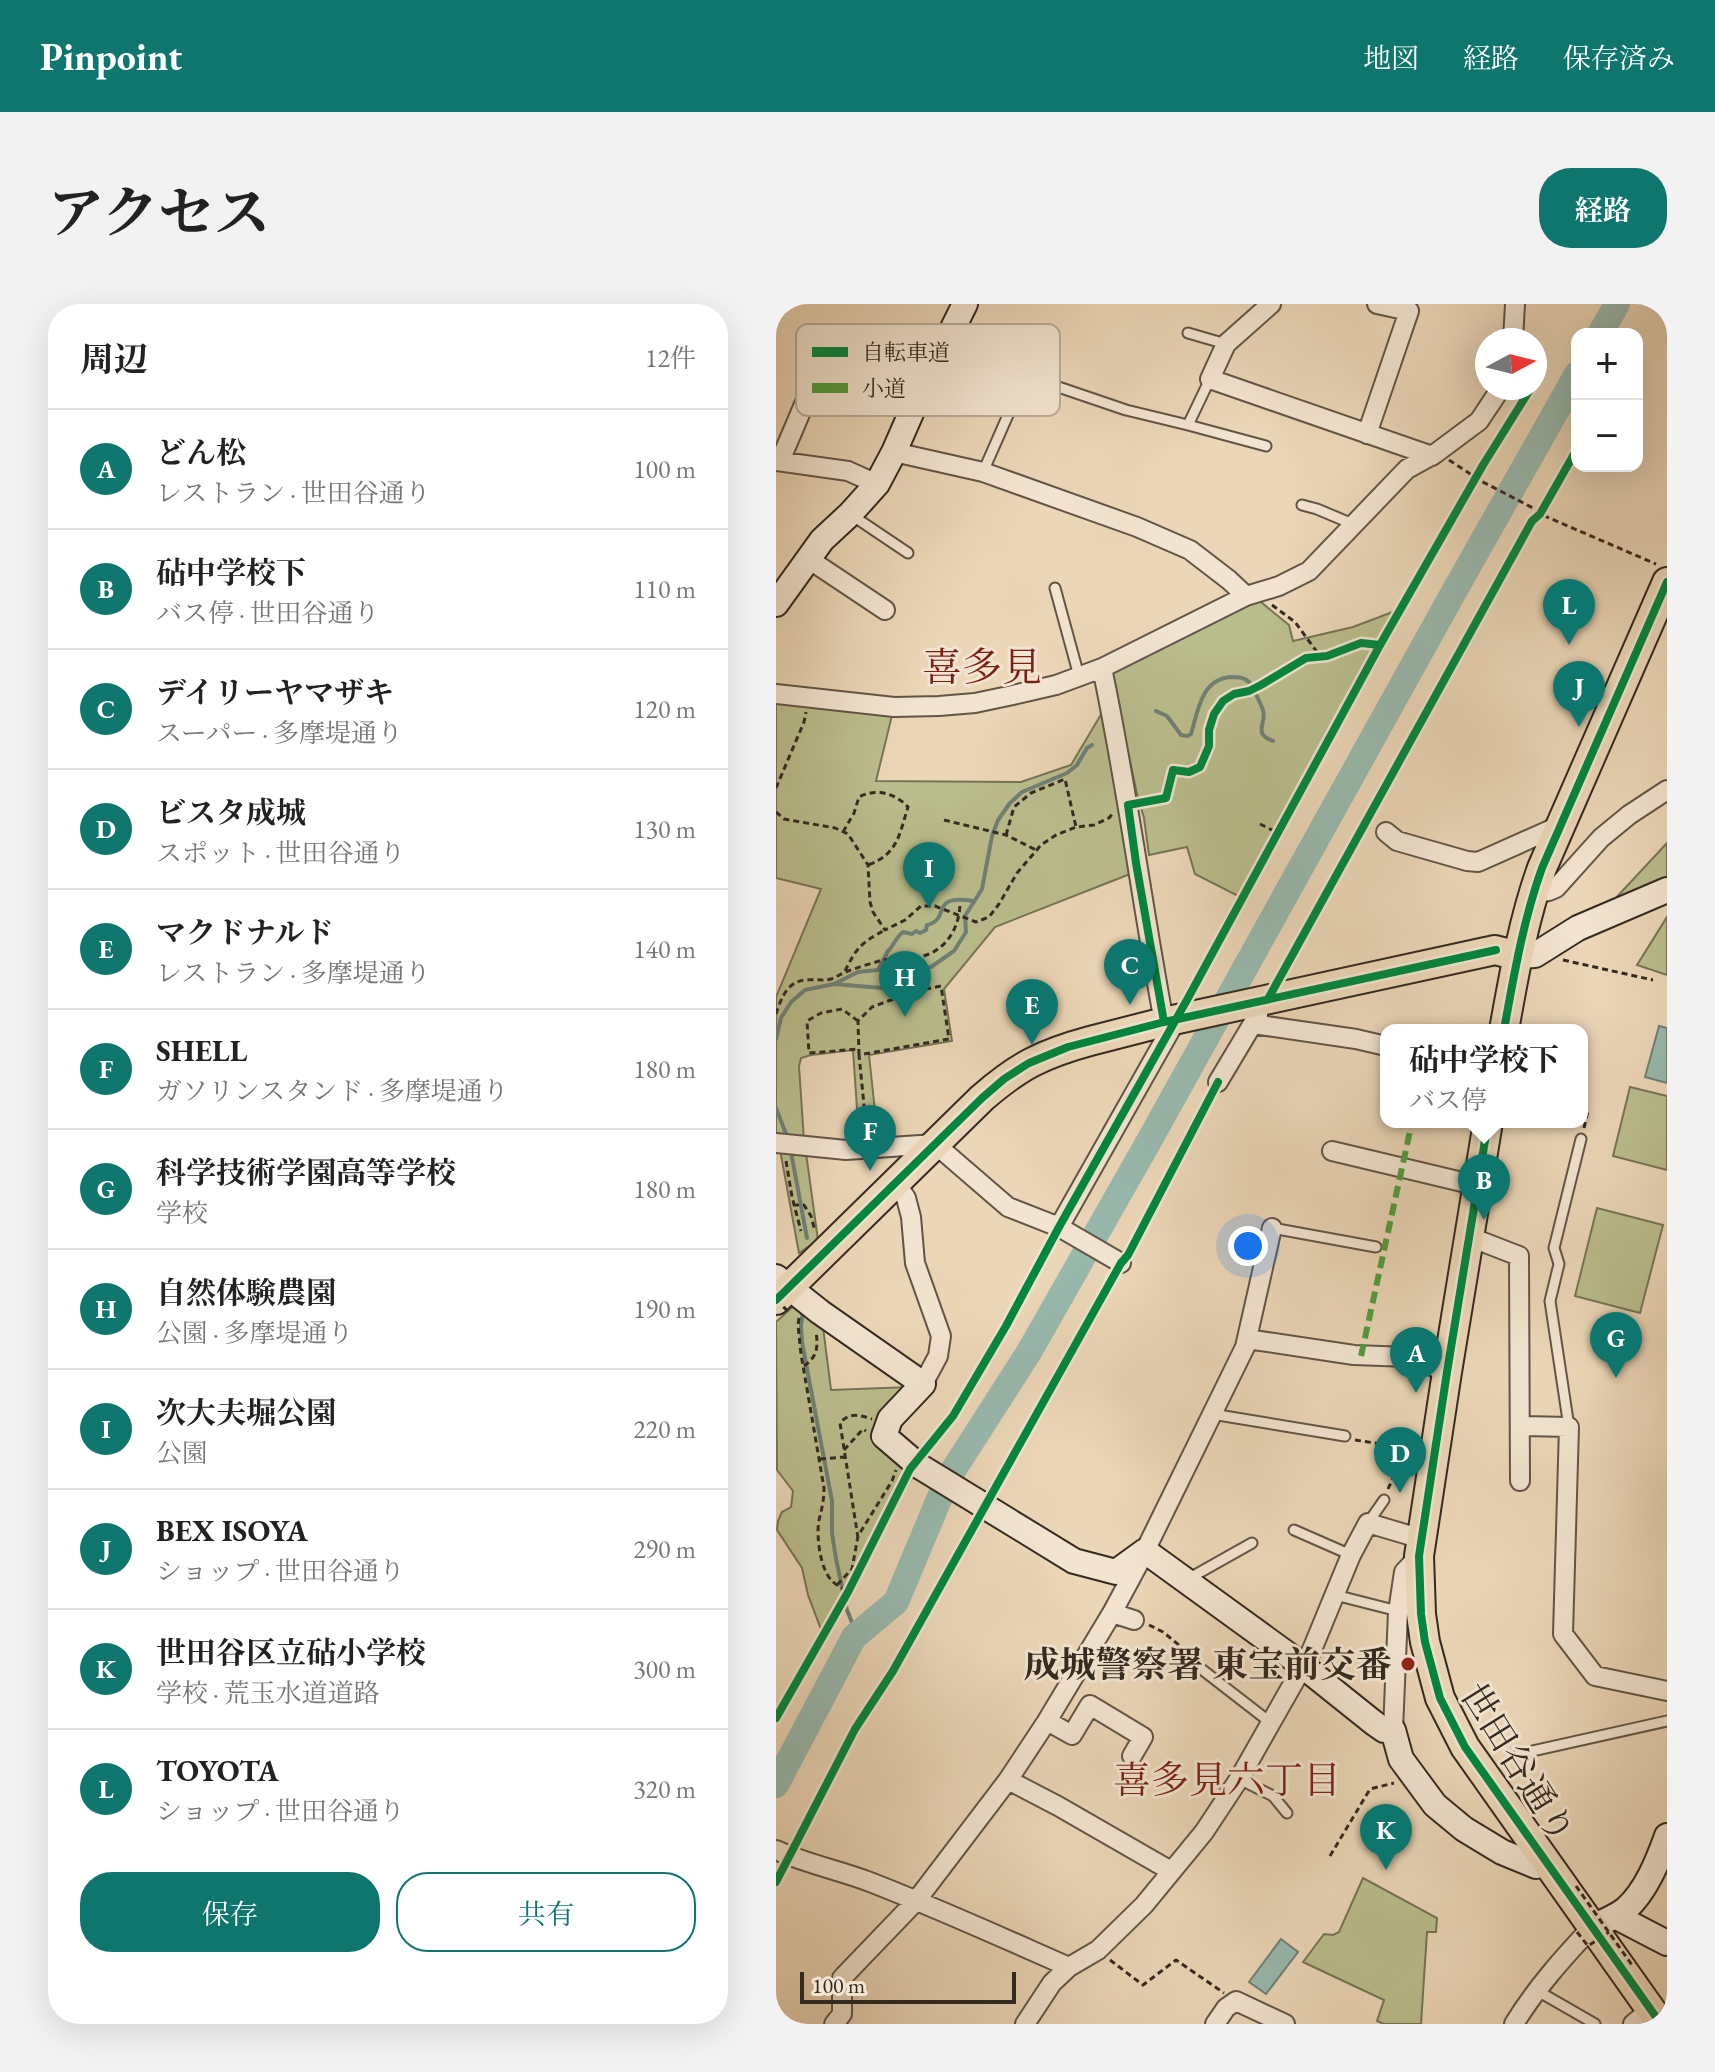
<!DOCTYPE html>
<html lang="ja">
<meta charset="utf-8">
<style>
:root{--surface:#fff;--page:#f2f2f2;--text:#222;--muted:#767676;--line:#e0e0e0;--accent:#0f766e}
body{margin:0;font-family:"EB Garamond","Noto Serif JP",serif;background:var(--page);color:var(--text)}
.controls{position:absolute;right:24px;top:24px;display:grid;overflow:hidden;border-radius:16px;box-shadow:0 8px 32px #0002}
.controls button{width:72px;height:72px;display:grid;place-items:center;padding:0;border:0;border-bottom:2px solid var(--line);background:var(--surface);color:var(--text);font:40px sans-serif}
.compass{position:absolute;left:699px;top:24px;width:72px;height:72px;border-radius:50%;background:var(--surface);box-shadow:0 8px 32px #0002;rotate:83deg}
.scale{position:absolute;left:24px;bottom:20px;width:216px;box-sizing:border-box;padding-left:8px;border:4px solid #342a20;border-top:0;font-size:22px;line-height:28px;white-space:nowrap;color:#342a20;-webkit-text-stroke:6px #f2e4d0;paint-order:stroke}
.you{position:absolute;left:472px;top:942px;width:28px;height:28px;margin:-20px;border:6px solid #fff;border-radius:50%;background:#1a73e8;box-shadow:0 0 0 12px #1a73e833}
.badge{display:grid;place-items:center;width:52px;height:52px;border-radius:50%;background:var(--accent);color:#fff;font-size:26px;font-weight:700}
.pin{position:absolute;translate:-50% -66px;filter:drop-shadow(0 2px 4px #0008)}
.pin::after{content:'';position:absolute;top:42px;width:28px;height:24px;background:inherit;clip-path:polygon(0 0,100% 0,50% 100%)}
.popup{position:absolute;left:604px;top:720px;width:208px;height:104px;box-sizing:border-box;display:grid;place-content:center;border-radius:16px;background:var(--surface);filter:drop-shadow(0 2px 6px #0005);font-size:26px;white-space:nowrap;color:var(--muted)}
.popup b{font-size:30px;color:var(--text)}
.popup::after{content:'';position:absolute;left:50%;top:100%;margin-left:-16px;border:16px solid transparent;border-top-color:var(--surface)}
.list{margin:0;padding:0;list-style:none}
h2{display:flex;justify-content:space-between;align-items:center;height:104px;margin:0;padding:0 32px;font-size:34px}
h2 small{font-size:26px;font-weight:400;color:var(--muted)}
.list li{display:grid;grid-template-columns:52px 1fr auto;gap:24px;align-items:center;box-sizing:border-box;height:120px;padding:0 32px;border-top:2px solid var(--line)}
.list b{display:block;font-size:30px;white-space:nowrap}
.list p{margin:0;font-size:26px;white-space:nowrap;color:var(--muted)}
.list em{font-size:26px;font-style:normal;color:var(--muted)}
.actions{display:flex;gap:16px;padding:24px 32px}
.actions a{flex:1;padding:18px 0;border:2px solid var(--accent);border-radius:32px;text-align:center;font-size:28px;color:var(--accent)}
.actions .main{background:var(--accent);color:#fff}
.map{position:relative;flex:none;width:891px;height:1720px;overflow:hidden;border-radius:32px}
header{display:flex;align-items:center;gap:48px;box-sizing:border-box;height:112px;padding:0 40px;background:var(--accent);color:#fff}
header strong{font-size:38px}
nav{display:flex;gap:44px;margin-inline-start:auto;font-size:28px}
.intro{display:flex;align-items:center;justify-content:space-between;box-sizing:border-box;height:192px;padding:0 48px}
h1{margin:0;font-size:56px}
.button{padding:20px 36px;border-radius:32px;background:var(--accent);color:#fff;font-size:28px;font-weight:700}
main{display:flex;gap:48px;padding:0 48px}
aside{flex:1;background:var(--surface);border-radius:32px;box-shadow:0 8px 32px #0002}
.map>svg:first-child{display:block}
</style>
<header>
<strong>Pinpoint</strong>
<nav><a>地図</a><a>経路</a><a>保存済み</a></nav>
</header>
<div class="intro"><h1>アクセス</h1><a class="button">経路</a></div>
<main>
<aside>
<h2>周辺<small>12件</small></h2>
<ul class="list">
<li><span class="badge">A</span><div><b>どん松</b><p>レストラン · 世田谷通り</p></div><em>100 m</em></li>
<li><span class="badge">B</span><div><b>砧中学校下</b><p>バス停 · 世田谷通り</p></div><em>110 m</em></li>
<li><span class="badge">C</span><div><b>デイリーヤマザキ</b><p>スーパー · 多摩堤通り</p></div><em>120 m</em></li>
<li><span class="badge">D</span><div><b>ビスタ成城</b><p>スポット · 世田谷通り</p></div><em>130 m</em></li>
<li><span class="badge">E</span><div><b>マクドナルド</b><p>レストラン · 多摩堤通り</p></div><em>140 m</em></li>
<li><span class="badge">F</span><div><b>SHELL</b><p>ガソリンスタンド · 多摩堤通り</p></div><em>180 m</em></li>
<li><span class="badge">G</span><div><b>科学技術学園高等学校</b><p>学校</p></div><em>180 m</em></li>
<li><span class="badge">H</span><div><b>自然体験農園</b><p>公園 · 多摩堤通り</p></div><em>190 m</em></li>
<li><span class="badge">I</span><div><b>次大夫堀公園</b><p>公園</p></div><em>220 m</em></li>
<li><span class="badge">J</span><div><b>BEX ISOYA</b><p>ショップ · 世田谷通り</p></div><em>290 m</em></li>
<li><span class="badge">K</span><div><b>世田谷区立砧小学校</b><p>学校 · 荒玉水道道路</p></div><em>300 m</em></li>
<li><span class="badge">L</span><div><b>TOYOTA</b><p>ショップ · 世田谷通り</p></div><em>320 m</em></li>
</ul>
<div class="actions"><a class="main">保存</a><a>共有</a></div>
</aside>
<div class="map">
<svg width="891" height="1720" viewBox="0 0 891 1720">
<rect width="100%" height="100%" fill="#ebd6b7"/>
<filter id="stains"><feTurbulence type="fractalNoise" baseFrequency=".0025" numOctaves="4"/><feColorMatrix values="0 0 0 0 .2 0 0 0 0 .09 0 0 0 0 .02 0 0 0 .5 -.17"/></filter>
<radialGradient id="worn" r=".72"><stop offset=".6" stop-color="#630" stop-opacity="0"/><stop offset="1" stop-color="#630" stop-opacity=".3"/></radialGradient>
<path fill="#babd8d" stroke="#777456" stroke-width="2" d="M480,294L513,321L517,337L577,323L622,306L462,592L419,570L411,543L373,551L368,514L361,490L335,369Z
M0,393L118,403L100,477L245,478L295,461L327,407L354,570L219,623L168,685L176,737L93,751L99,807L112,833L83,834L77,746L35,751L25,754L23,762L28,837L0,835V693L45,585L0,574Z
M891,539V579L838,596Z
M891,613V671L861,661Z
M854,783L891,792V866L837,852Z
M4,846L30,849L42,936L23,949Z
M821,904L887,921L864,1009L799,992Z
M23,997L46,1015L55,1086L133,1083L99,1131L143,1162L46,1328L32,1291L26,1264L1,1226L2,1217L6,1208L15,1203L17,1187L1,1166L0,1018Z
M587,1574L661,1614L660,1628H651L645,1720H608L601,1717L608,1696L527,1658L548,1630L557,1631L563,1628Z"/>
<path fill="#98b9ad" stroke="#708075" stroke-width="2" d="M883,722L891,724V779L869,773Z
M505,1635L522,1648L490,1690L473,1678Z"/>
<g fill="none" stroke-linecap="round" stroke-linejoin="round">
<path stroke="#708075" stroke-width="4" d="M380,407L391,412L405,431L411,432L415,430C422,407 425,375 455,373C462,373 468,373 473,378C475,379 486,403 487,406C491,420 476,429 497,437
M111,648C118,642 119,634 127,628L136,630L140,627L144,629L150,626L151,621C177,614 151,590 198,597
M58,680L106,684L118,679L124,671L133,665L155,663L178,647L190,628L189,612L206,585L216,532L222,516L234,499L246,488L291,469L301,461L311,444L316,441
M0,735L5,714L15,698L29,686L58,680L82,668L102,666L112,647
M0,804L12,835
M15,848L31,934
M27,1007L25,1022L26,1038L56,1197V1229L60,1255L71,1306L81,1331"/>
<path stroke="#98b9ad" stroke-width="26" d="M824,30L841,0
M0,1481L78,1333L120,1298L171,1176L253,1048L373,837L675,293L801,70"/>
<defs>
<path id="lane" d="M412,29L450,40
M250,72L350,106L412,121L434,75
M412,121L490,142
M207,168L261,45
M526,201L541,205L579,221
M77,212L132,249
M279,284L303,372
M496,924L600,943
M436,1110L569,1132
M793,1123L774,997L783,960L778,944L805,835
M592,1219L608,1196
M518,1226L575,1251
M412,1275L476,1239
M559,1291L622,1307
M406,1350L495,1419
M743,1450L891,1417
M463,1475L497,1492L511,1509
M760,1686L819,1720"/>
<path id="street" d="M495,0L450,40L434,75L656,152
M737,36L739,0
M591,130L633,7L601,0
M118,148L207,168L361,223L414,246L453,276L470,292
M0,157L72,167L101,180
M4,157L43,65L139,100
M31,254L109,306
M326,364C351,482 366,600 388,718
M0,390L118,403L163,402L199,399L237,391L280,381L326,364L470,292L503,282L533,267L631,165L660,149L703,117L725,84
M610,528L621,537L691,557L702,558L785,521
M757,590L773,587L780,584L825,534L853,511L891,486
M477,720L580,735L610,742
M442,778L482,711
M0,839L70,846L159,840L232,903L283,923L345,959
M556,847L703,882
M120,879L130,894L135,913L139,959L165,1032L162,1052L147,1080
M283,923L400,716
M694,933L743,952L744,1177
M471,1035L578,1051L633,1053L671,1068
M744,1122L793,1123L787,1330L819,1372L891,1387
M336,1309L358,1316
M271,1417L296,1431L314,1401L367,1433L356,1452
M617,1426L622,1308L628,1268L643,1252
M232,1476L282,1502L395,1567
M0,1546C30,1560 63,1566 94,1578C161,1604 227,1634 293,1663
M58,1720L66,1710V1674L140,1597L232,1476L271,1417L336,1309L364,1257L469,1043L496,924
M249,1720L276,1679L293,1663L322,1646L368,1601L428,1528L463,1475L535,1348L575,1251L592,1219L646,1235
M439,1720L450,1704L460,1697L509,1720
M738,1720C760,1684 787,1654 816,1623
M857,1720L874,1706"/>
<path id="secondary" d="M0,300L46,236L74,210L101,180L118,148L139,100L189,0
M742,652L759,651L802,624L891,586
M0,973L44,1008L147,1080L114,1115L108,1132L143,1162L298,1257L340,1268L369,1247L522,1358
M533,1367L598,1419L608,1426H617L625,1455L659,1501L688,1525L726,1548L760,1562L772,1559
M839,1612L891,1639
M816,1623C827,1618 840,1613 850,1605C870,1587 882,1557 891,1532"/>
<path id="primary" d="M728,726C738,671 747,617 766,564L891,278
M712,818L671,1068L643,1252L645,1310L649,1338L664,1394L689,1443L885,1720
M0,996L206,794C243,762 266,750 314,737L388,718L719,646L742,652"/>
</defs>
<use href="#lane" stroke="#625546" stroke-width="13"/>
<use href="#street" stroke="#625546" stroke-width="22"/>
<use href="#secondary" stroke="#342a20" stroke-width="28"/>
<use href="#primary" stroke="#342a20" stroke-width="32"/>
<path stroke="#342a20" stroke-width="3" stroke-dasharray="6 4" stroke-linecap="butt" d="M673,156L705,177L759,205L764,210L880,260
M496,301L519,318L544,352
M0,484L28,418L30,408
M366,498L390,494L397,466L413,468L424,463L433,442V426L438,410L447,397L458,390L473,387L485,381L530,354L551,352L585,339L604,341
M0,508L8,515L59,524L72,530L92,561L94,598L97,608L109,626L129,616L145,602H159L200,618L213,613L223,600L241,569L265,541L280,531L300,523L318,521L333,514L337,509
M168,516L230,531L260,546
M484,520L502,529
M67,528L78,509L83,493C100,484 119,489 132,503C123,531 122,550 92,561
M230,531L238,503L255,489L289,475L300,523
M787,656L877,676
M69,667C81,643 85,639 109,626
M137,680L141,671L142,654
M0,710C5,695 11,677 30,676C39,675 47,677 55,675C61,673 66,669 72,667C83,663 96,659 107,656C119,654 132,656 144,653C170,647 184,624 184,598
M82,717L66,705L45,709L31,717L33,749L83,745
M83,751L82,717L96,703L139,687L165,682L173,735L83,751L89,811L93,821
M808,824L812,807
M88,828V821H99L106,829
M10,857L16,893L25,927
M17,901H28L35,912L39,927
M23,1014L22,1021L25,1050L48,1184C48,1196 46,1204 43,1216C40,1232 44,1265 56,1277C60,1281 67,1285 72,1288
M28,1062C42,1052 42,1043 40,1027
M579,1136L639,1145
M68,1146L87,1125L90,1127
M44,1155L68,1153
M612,1185L625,1156L626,1143
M82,1234L64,1119C73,1108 84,1111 96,1115
M61,1281L76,1265L82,1232L116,1177L120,1166
M373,1321L387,1328L403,1341
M554,1552L594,1485L618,1479
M334,1656L367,1681L400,1656L448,1689"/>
<use href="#lane" stroke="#f2e4d0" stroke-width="9"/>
<use href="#street" stroke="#f2e4d0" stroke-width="18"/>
<use href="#secondary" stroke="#f2e4d0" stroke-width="24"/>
<use href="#primary" stroke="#ebd6b7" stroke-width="28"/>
<defs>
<path id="secondary-bridge" d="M522,1358L533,1367"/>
</defs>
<use href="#secondary-bridge" stroke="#342a20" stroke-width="28" stroke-linecap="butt"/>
<path stroke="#342a20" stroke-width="3" stroke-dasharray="6 4" stroke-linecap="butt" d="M0,996L14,1009
M800,1582L856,1661
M801,1628L812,1642L833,1628"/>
<use href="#secondary-bridge" stroke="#f2e4d0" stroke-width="24"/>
<path stroke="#519c3f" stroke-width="6" stroke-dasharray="12 6" stroke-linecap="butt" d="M585,1052L636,818"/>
<defs>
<path id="cycleway" d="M492,695L756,217L764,210L801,145
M388,718L360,559L352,501L390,494L397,466L413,468L424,463L433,442V426L438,410L447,397L458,390L473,387L485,381L530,354L551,352L585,339L604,341
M728,726C738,671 747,617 766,564L891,278
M712,818L671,1068L643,1252L645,1310L649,1338L664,1394L689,1443L885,1720
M0,996L206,794L228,775L253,759L292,743L388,718L720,646
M0,1414L72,1288L134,1165L177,1112L230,1022L283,923L412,694L604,341L707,161L755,84
M0,1578L79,1425L117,1367L345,959L352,951L442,778"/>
</defs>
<use href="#cycleway" stroke="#f2e4d0" stroke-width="13"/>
<use href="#cycleway" stroke="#00873e" stroke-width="8"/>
</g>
<circle fill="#8f2418" stroke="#f2e4d0" stroke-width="3" cx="632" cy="1360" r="8"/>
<g text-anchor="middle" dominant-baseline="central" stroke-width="6" stroke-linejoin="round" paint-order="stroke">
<g font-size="36" font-weight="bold" fill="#342a20" stroke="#f2e4d0" text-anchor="end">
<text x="616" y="1360">成城警察署 東宝前交番</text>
</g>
<g font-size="36" fill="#342a20" stroke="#f2e4d0">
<text transform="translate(742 1459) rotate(58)">世田谷通り</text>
</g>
<g font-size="38" fill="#7a1f14" stroke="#f2e4d0">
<text x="451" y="1475">喜多見六丁目</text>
</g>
<g font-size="40" fill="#7a1f14" stroke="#f2e4d0">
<text x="206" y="363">喜多見</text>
</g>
</g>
<rect x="20" y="20" width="264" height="92" rx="12" fill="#f2e4d0" stroke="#b9ac9b" stroke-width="2"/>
<rect x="36" y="43" width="36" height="10" fill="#00873e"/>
<rect x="36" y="79" width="36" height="10" fill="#519c3f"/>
<g font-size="22" fill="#342a20">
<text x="86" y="56">自転車道</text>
<text x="86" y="92">小道</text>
</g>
<rect width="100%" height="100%" filter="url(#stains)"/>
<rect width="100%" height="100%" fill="url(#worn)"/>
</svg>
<div class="controls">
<button>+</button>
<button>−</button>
</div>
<svg class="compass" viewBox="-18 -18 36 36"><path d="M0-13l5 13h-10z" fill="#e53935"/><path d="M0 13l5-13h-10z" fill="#767676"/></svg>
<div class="scale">100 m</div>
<div class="you"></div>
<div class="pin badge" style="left:640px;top:1089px">A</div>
<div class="pin badge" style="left:708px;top:916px">B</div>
<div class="popup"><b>砧中学校下</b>バス停</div>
<div class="pin badge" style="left:354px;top:701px">C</div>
<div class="pin badge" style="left:624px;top:1189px">D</div>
<div class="pin badge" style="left:256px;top:741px">E</div>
<div class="pin badge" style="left:94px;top:867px">F</div>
<div class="pin badge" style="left:840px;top:1074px">G</div>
<div class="pin badge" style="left:129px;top:713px">H</div>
<div class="pin badge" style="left:153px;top:604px">I</div>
<div class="pin badge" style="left:803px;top:423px">J</div>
<div class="pin badge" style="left:610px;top:1566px">K</div>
<div class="pin badge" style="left:793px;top:341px">L</div>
</div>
</main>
